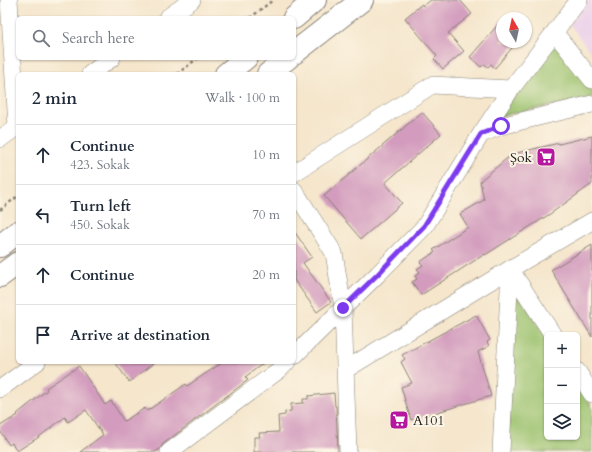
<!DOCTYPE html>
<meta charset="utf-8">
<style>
:root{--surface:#fff;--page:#f2f2f3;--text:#1f2937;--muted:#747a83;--line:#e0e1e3}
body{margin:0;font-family:Cardo,serif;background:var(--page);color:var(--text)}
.controls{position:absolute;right:12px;bottom:12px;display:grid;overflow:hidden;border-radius:6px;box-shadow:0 1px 3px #0004}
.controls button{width:36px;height:36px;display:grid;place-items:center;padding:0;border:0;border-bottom:1px solid var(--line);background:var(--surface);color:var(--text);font:20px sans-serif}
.compass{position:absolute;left:496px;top:12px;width:36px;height:36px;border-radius:50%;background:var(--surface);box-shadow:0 1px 3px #0004;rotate:351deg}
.stop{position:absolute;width:12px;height:12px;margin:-9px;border:3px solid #7c3aed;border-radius:50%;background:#fff}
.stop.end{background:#7c3aed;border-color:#fff;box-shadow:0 1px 4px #0008}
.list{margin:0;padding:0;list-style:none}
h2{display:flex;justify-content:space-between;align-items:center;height:52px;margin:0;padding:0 16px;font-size:17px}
h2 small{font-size:13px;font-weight:400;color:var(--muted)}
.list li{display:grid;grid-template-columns:26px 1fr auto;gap:12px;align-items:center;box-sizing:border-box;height:60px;padding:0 16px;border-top:1px solid var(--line)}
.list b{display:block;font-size:15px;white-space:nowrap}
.list p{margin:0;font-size:13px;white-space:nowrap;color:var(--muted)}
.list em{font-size:13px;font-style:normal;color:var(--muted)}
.icon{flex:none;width:22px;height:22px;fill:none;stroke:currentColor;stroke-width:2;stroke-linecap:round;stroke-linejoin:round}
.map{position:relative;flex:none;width:592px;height:452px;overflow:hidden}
.search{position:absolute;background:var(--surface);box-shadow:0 1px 3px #0004;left:16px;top:16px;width:280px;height:44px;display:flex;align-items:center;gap:10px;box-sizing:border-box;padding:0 14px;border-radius:6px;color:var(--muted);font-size:15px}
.panel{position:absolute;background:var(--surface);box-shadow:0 1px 3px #0004;left:16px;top:72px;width:280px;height:292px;border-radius:6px}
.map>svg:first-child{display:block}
</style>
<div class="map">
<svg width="592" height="452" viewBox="0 0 592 452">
<rect width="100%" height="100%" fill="#fcf5e5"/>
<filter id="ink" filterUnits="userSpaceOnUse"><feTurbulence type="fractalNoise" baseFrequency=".025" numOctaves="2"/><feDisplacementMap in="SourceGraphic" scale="8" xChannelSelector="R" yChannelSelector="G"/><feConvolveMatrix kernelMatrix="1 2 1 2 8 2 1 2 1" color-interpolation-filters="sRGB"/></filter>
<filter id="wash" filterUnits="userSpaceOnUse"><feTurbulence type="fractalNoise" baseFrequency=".012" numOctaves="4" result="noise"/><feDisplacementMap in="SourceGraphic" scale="16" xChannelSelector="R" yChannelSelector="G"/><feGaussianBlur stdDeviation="0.9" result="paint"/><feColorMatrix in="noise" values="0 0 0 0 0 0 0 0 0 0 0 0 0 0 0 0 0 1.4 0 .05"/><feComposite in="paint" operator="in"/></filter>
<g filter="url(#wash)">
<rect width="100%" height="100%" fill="#f5e6cc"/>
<path fill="#ebd1eb" d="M588,0H592V54L570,25Z"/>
<path fill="#9ac16c" stroke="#5b6e44" d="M556,42L592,87V98L499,116Z
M513,287L547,338V437H577V384L592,407V452H508Z"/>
<g id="blocks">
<path fill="#d39cbe" d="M431,0H460L472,14L448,33L464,51L443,69L434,59L437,56L405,18L422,4L423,6Z
M502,20V42H517L495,68L491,64L488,67L484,64L481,67L470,57Z
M422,112L441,134L385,183L402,203L361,239L324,196Z
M592,136V184L550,214L485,255V254L421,295L412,282L417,279L415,276L420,272L417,269L423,265L420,262L435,252L433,250L468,227L460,214L484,200L480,181L512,154L559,143V144Z
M294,231L312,257L303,263L331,302L317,312L294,280Z
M592,245V337L551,270Z
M476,315L490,340L487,342L489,346L478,352L491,396L411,420L401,387L412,383L401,362L405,359L402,355Z
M115,362H155L129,382Z
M223,362H265L245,377L248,380L163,444L160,449L155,452H80L103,435L86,410L68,422L65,417L39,437L17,451L12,443L9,445L0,431V426L18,415L17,414L47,390L46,388L79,366L105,405L111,401L124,421L145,408L147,411L186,384L187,386Z
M334,393L335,406H336L338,452H254V437H260L259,433L279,432L278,416L285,415V412L291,411V404L303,403V399H308V396Z"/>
</g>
</g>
<g filter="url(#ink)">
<use href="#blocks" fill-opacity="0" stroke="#888174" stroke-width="1"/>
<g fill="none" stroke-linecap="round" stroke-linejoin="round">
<defs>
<path id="minor" d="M9,0L17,126
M167,18L192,0
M555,33L592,80
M90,74L112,58
M481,134L501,126L592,104
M0,139L18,126
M294,173L432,85L511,89
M294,190L334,253L343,308L348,452
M510,269L553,335
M294,356L378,274L425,226L481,134L511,89L579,0
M345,370L510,269L592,221
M577,371L592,394
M0,389L37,362
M169,452L279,370L287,362
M501,452L510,269"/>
<path id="primary" d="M294,18L315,0
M294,53L362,0
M226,74L246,58
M268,74L288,58
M0,246L18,232
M0,276L18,263"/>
</defs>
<use href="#minor" stroke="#888174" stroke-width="18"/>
<use href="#primary" stroke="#888174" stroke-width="24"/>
<path stroke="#888174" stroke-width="2.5" stroke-dasharray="3 3" stroke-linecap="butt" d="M250,18L273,0
M177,74L198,58
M0,210L18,196"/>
<use href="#minor" stroke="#fff" stroke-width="17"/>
<use href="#primary" stroke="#fff" stroke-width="22"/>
</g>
</g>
<g fill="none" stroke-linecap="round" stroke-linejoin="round" filter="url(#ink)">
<path stroke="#7c3aed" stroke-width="5" d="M343,308L378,274L424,226L481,134L501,126"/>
</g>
<defs>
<symbol id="supermarket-square" viewBox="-11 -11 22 22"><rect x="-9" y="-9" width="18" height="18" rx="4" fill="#b5179e" stroke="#fcf5e5"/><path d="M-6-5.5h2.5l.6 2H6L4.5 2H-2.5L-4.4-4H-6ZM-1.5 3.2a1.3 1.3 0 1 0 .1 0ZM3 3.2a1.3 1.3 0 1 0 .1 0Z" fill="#fff"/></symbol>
</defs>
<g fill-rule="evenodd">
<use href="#supermarket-square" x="535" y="146" width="22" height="22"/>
<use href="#supermarket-square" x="388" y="409" width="22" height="22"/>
</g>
<g text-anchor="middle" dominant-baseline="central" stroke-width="4" stroke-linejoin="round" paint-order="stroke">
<g font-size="14" fill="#1c1c1c" stroke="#fcf5e5" text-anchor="end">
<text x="532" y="157">Şok</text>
<text x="413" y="420" text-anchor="start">A101</text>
</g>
</g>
</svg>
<div class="controls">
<button>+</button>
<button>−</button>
<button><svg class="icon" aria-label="layers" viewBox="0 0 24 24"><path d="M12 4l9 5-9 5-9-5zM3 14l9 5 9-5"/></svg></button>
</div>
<svg class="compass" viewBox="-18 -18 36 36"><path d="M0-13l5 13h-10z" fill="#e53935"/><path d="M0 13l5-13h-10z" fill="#747a83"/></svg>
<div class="stop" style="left:501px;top:126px"></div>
<div class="stop end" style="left:343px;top:308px"></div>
<div class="search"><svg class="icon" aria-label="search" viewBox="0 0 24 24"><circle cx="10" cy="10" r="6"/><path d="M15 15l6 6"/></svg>Search here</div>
<section class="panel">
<h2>2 min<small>Walk · 100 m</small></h2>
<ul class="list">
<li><svg class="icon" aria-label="ahead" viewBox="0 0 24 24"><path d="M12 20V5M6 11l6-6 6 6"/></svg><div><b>Continue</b><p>423. Sokak</p></div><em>10 m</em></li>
<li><svg class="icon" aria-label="left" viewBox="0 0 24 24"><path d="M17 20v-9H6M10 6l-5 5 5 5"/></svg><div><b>Turn left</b><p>450. Sokak</p></div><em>70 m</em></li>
<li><svg class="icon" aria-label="ahead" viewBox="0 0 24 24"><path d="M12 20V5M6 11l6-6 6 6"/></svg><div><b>Continue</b></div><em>20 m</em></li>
<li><svg class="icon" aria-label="arrive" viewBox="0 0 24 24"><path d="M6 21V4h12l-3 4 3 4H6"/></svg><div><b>Arrive at destination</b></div></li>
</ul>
</section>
</div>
